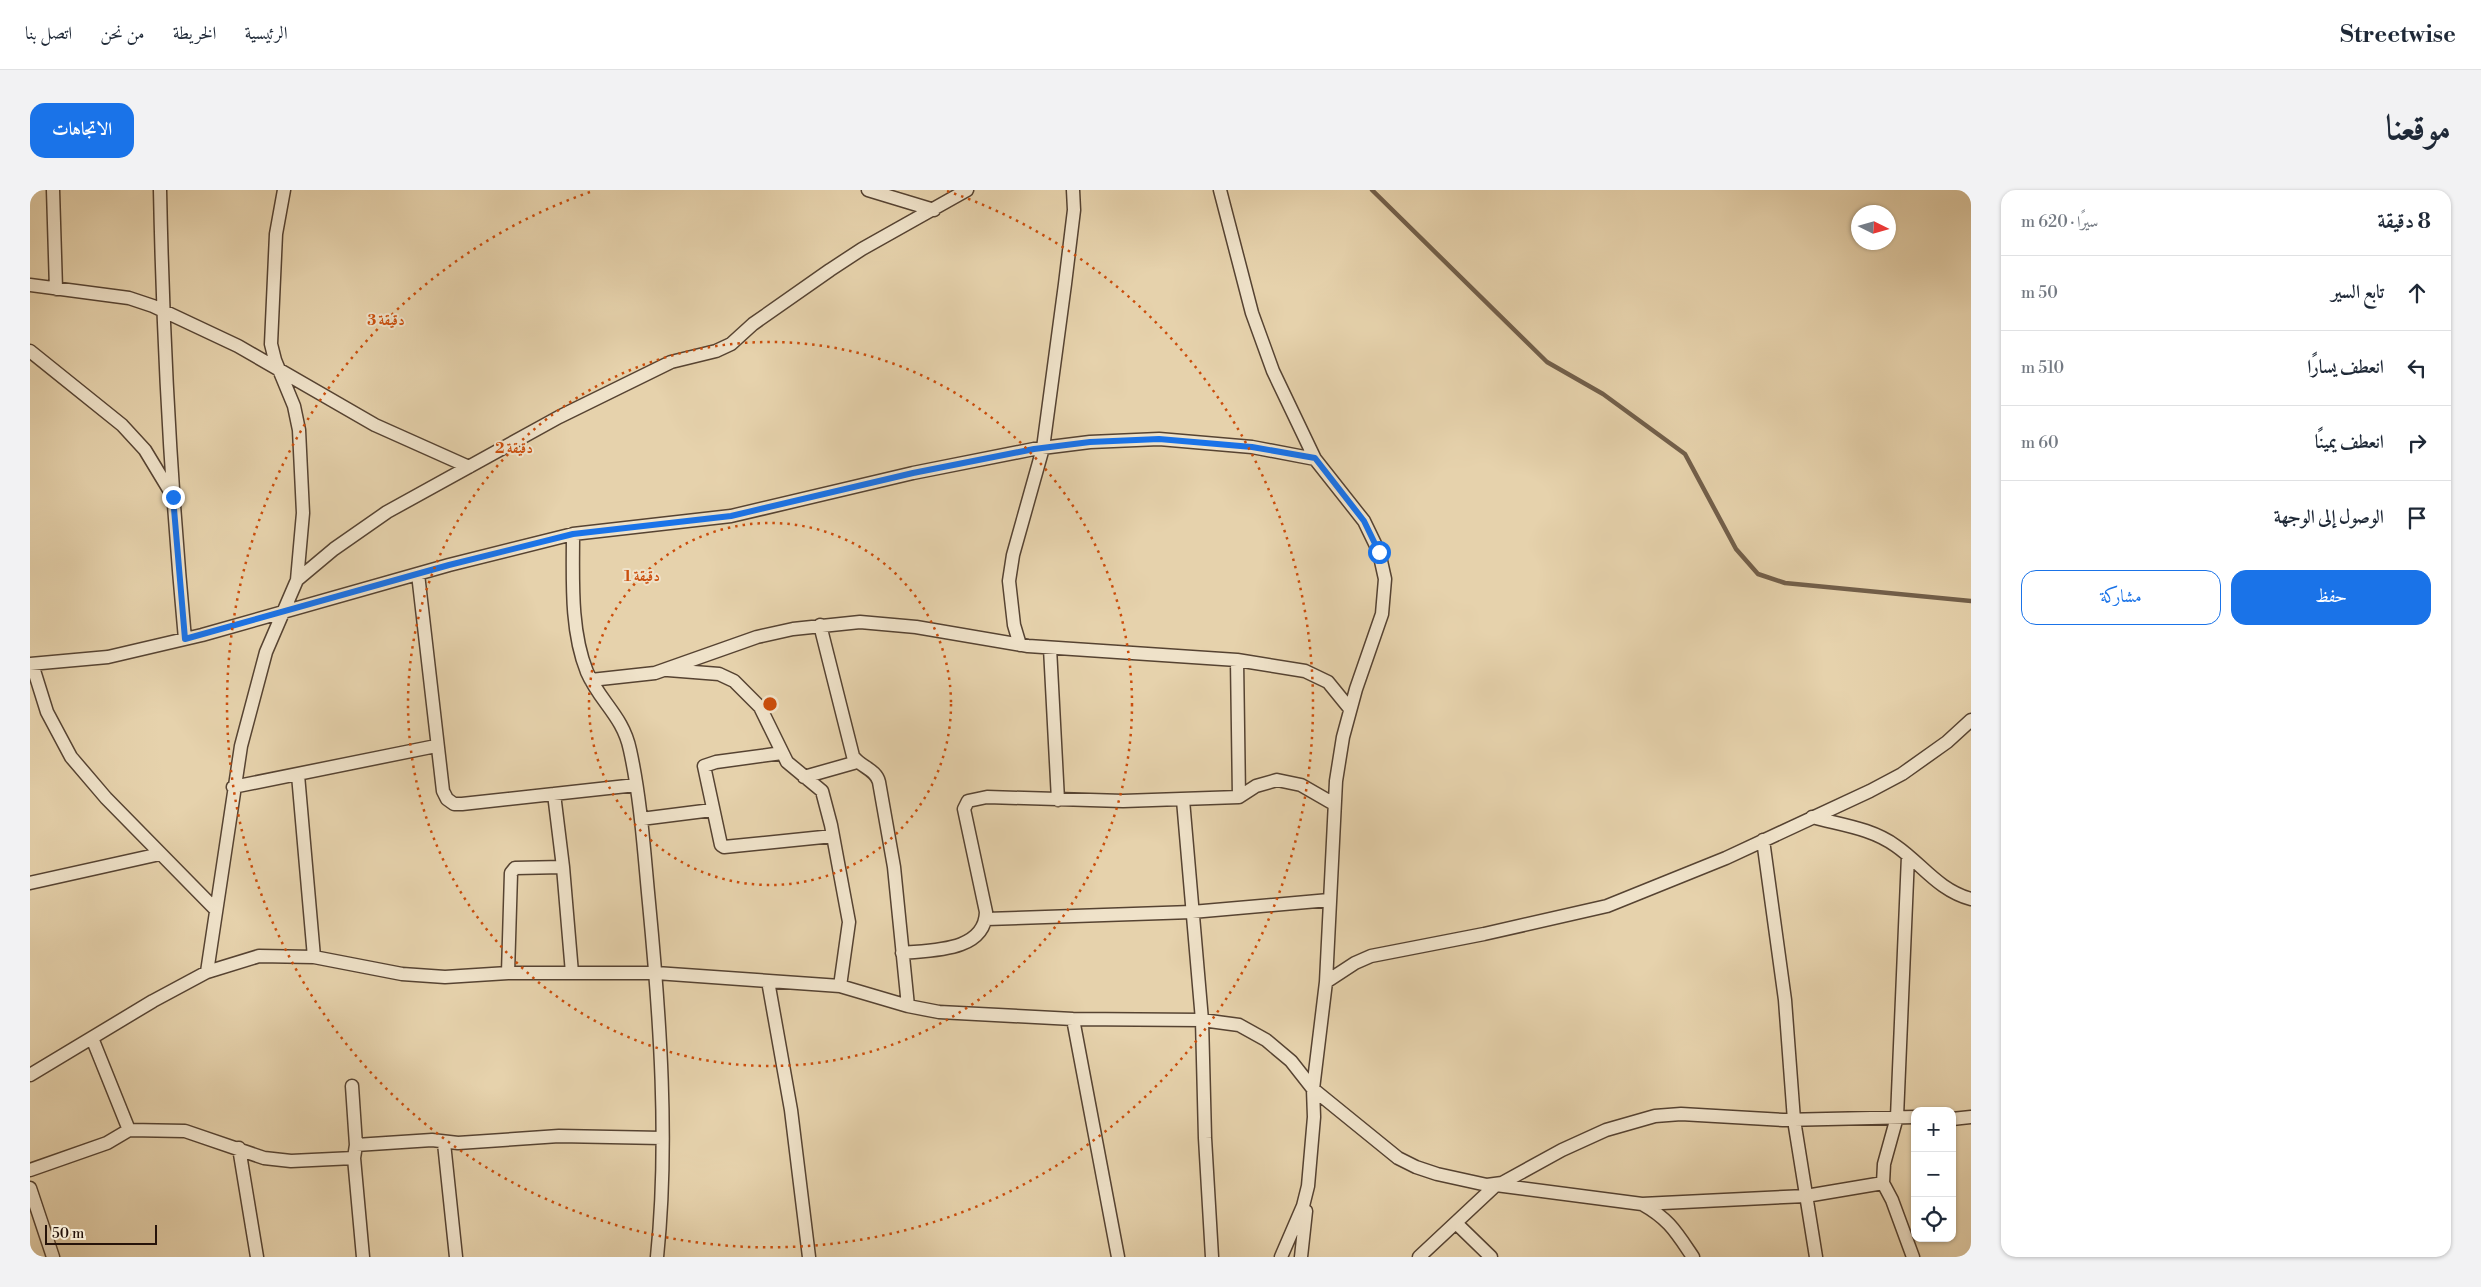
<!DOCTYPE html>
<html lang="ar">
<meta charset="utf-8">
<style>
:root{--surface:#fff;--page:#f2f2f3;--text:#1f2937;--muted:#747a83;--line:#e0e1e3;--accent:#1a73e8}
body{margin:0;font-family:"Libre Bodoni",Amiri,serif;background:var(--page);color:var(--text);direction:rtl}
.controls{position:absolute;right:15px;bottom:15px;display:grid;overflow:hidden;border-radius:10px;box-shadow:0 1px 4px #0004}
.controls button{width:45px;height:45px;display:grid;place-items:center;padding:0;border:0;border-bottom:1px solid var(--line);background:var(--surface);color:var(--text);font:25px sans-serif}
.compass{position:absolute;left:1821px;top:15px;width:45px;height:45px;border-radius:50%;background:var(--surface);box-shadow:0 1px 4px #0004;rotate:95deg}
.scale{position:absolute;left:15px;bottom:12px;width:112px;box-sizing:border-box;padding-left:5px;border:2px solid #26130a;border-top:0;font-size:14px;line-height:18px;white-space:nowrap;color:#26130a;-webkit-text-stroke:4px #efe2c9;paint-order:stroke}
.stop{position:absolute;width:15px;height:15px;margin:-11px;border:4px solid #1a73e8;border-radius:50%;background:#fff}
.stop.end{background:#1a73e8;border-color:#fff;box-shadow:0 1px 5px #0008}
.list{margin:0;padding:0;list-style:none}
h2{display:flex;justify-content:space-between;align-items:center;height:65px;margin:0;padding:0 20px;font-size:21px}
h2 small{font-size:16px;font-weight:400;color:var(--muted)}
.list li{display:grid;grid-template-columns:32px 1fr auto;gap:15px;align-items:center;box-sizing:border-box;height:75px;padding:0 20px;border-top:1px solid var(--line)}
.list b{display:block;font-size:19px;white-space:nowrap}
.list em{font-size:16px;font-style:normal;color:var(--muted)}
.actions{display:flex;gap:10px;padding:15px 20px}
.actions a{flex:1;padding:11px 0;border:1px solid var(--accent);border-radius:15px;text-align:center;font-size:18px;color:var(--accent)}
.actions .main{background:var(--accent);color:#fff}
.icon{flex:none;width:28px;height:28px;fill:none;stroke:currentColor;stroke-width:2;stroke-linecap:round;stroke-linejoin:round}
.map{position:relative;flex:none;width:1941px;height:1067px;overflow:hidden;direction:ltr;border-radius:15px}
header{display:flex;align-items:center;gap:30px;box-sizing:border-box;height:70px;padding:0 25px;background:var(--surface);border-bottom:1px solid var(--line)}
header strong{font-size:24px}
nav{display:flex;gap:28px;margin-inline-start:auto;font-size:18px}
.intro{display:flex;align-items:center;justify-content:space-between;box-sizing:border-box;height:120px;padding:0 30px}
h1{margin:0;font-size:35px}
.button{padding:12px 22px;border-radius:15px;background:var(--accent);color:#fff;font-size:18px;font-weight:700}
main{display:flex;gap:30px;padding:0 30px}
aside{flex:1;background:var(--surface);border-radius:15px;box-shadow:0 1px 4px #0004}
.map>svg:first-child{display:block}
</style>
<header>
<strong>Streetwise</strong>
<nav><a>الرئيسية</a><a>الخريطة</a><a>من نحن</a><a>اتصل بنا</a></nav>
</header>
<div class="intro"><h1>موقعنا</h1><a class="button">الاتجاهات</a></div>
<main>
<aside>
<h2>8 دقيقة<small>سيرًا · 620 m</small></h2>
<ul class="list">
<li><svg class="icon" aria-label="ahead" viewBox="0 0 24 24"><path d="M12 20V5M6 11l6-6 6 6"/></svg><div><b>تابع السير</b></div><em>50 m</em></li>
<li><svg class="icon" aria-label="left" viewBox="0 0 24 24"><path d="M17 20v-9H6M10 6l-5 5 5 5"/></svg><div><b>انعطف يسارًا</b></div><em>510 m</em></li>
<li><svg class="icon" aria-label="right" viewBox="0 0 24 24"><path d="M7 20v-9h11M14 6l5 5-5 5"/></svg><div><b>انعطف يمينًا</b></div><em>60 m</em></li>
<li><svg class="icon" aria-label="arrive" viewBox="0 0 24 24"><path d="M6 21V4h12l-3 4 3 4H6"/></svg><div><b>الوصول إلى الوجهة</b></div></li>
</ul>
<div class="actions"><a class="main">حفظ</a><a>مشاركة</a></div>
</aside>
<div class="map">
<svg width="1941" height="1067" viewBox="0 0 1941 1067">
<rect width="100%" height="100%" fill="#e6d2ac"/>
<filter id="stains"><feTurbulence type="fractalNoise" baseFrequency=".004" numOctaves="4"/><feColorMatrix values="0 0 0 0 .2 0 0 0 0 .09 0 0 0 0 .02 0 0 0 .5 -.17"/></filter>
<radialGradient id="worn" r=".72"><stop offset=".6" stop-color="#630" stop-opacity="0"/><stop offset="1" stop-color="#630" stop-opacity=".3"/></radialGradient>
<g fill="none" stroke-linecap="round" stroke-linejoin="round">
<path stroke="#725f4a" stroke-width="4.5" d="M1342,0L1517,172L1573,204L1655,264L1706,359L1728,384L1755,393L1941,411"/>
<defs>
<path id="street" d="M23,0L26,99
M130,0C133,150 141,300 155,449
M838,0L904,20
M1190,0L1222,123L1243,181L1285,269L1334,331L1349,362L1355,389L1352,424L1326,499L1313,547L1306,591L1296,792L1283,899L1284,927L1278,996L1273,1016L1251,1067
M0,95L99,108L123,116L208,156L345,235L439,277
M0,161L92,235L115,260L141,303
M543,344C543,388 540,440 557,482C570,512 593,526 600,560C611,610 614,662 619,713C630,827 639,953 627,1067
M388,384L413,601L417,609L424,614H432L606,595
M267,390L304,359L357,322L529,227L641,172L686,161L701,154L723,134L800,80L832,59L937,0
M790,435L823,566C830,577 846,579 849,592L864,677L878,816
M990,455L984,435L979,391L983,365L1013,258L1035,94L1044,20L1043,0
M1020,458L1028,610
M1207,470L1209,607
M0,474L78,467L172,445L419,375L543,344L701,326L883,283L1004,259L1060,252L1129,249L1222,257L1285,269
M2,474L17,522L41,567L76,608L186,720
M638,480L689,484L704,491L730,517L757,572L792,601L801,635L819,732L810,796
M561,490L625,483L727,447L763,439L830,432L886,437L998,456L1207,470L1275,481L1298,492L1320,519
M752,563L686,572L674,576L691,655L694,657L803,646
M268,585L284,767
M774,587L827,572
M203,597L406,556
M524,604L533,677L542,783
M1153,610L1172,830L1175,948L1182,1067
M1782,627C1811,635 1841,638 1866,656C1892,674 1908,700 1941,709
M611,629L682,620
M1733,650L1755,810L1764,930L1786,1067
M1878,666L1867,927L1854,974L1853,993L1862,1010L1883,1067
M0,693L130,664
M956,729L1162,722L1299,710
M872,763C901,760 955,762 956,722L934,619L938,611L957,607L1093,611L1209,607L1226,596L1247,590L1271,595L1304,614
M177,782L211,556L236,462L267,390L273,323L269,240L264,216L245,170L241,154L246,44L254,0
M478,783L481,683L485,678L533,677
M738,791L761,920L779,1067
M1296,792L1325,773L1341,766L1454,744L1577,716L1696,668L1840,601L1872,584L1917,552L1941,530
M1043,829L1088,1067
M62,848L99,940
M0,885L123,811L177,782L229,766L284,767L372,784L415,787L478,783H626L810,796L878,816L909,822L1043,829L1172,830L1209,835L1236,850L1261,871L1283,899L1368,968L1386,977L1407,984L1457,995L1472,993L1532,960L1576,940L1625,926L1651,924L1753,930L1885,927
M322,896L326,955L324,968L333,1067
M1922,929L1941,927
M414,953L426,1067
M326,955L402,950L428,953L529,946L632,948
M209,958L227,1067
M0,980L77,953L99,940L155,941L234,968L261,971L324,968
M0,998L23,1067
M1612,1014L1776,1006L1853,993
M1426,1033L1461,1067
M1271,1067L1276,1021
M1389,1067L1466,995L1612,1014C1639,1029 1646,1042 1663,1067"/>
</defs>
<use href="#street" stroke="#564332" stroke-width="15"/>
<use href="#street" stroke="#efe2c9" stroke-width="12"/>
</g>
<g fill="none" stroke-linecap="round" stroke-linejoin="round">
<path stroke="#1a73e8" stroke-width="6" d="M143,307L155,449L419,375L543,344L701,326L883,283L1004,259L1060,252L1129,249L1222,257L1285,268L1334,331L1349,362"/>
</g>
<g fill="none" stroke="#cb4e0c" stroke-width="2.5" stroke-dasharray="2.5 5">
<circle cx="740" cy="514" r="181"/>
<circle cx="740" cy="514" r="362"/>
<path d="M917 1A543 543 0 1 1 563 1"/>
</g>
<circle cx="740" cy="514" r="8" fill="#cb4e0c" stroke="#efe2c9" stroke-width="2.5"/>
<g font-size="15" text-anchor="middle" font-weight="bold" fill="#cb4e0c" stroke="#efe2c9" stroke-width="4" stroke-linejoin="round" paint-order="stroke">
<text x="356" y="135">3 دقيقة</text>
<text x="484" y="263">2 دقيقة</text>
<text x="612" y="391">1 دقيقة</text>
</g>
<rect width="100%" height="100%" filter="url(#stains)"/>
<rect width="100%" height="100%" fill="url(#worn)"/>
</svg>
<div class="controls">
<button>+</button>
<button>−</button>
<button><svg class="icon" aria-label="locate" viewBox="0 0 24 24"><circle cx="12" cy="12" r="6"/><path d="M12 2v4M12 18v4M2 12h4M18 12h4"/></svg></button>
</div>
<svg class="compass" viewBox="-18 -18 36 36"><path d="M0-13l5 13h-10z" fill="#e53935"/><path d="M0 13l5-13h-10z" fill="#747a83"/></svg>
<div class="scale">50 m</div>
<div class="stop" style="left:1349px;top:362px"></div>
<div class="stop end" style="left:143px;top:307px"></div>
</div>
</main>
